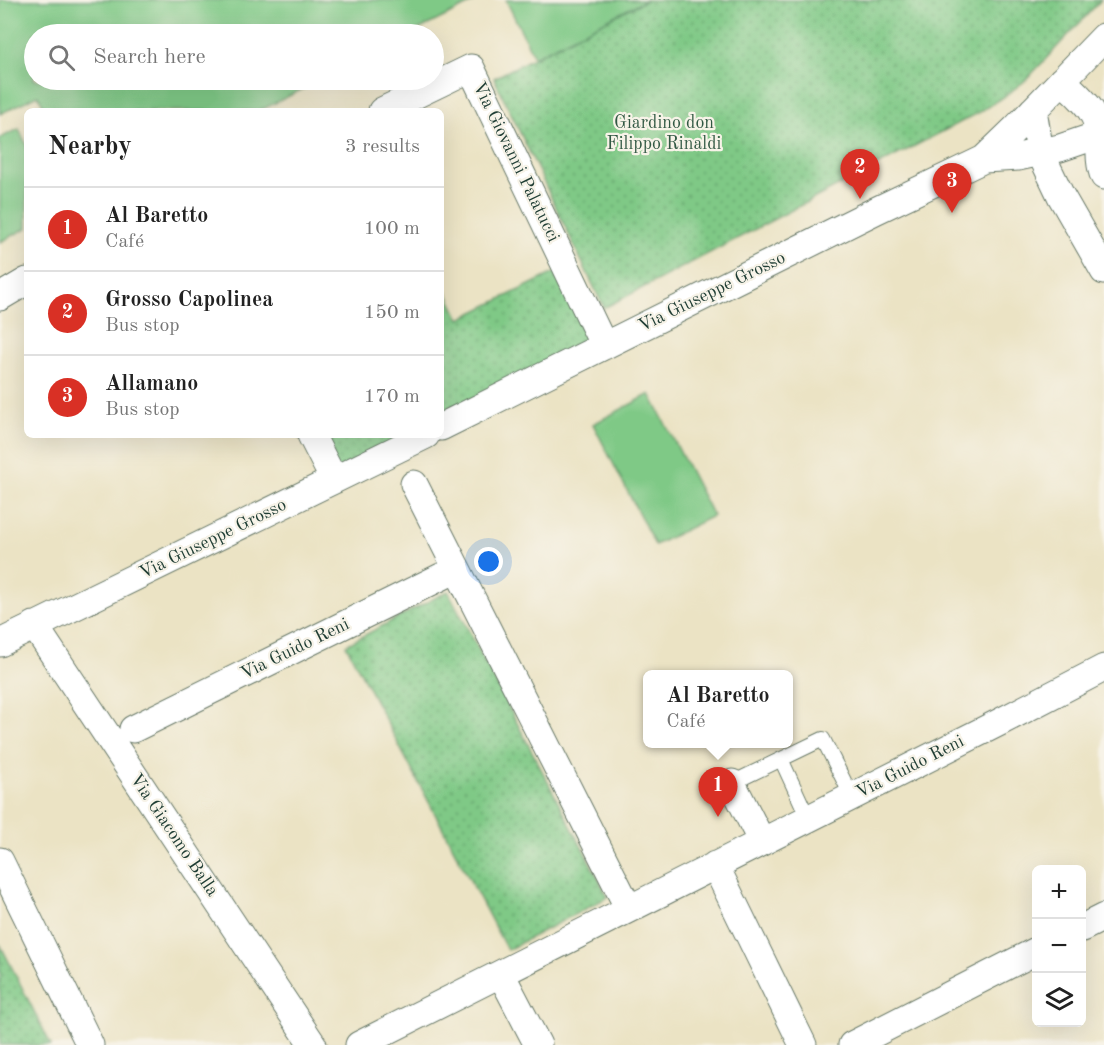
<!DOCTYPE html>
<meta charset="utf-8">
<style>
:root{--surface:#fff;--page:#f6f6f6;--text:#222;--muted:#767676;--line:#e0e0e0;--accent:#d93025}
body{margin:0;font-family:"Old Standard TT",serif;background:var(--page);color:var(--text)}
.controls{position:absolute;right:18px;bottom:18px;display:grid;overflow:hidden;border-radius:9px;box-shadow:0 6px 24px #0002}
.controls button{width:54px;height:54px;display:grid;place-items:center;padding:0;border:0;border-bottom:2px solid var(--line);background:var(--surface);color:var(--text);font:30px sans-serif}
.you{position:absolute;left:489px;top:562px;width:21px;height:21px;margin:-15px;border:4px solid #fff;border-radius:50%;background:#1a73e8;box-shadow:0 0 0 9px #1a73e833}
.badge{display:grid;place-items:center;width:39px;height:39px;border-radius:50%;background:var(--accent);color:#fff;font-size:20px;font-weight:700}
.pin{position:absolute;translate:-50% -50px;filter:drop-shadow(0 2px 3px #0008)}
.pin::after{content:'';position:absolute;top:32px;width:21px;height:18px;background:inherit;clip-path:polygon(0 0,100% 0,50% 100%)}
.popup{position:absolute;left:643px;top:670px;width:150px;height:78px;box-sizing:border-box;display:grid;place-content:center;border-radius:9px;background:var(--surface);filter:drop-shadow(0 2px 4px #0005);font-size:20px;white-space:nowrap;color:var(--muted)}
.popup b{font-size:22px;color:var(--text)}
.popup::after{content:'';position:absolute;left:50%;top:100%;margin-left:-12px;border:12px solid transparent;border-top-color:var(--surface)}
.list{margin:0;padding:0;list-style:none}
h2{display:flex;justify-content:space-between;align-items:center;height:78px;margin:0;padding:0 24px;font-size:26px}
h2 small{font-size:20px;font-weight:400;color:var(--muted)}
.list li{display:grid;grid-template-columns:39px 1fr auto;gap:18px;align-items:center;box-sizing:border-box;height:84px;padding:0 24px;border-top:2px solid var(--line)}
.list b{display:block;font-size:22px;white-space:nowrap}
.list p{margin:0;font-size:20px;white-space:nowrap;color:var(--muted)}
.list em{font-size:20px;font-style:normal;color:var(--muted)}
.icon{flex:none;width:33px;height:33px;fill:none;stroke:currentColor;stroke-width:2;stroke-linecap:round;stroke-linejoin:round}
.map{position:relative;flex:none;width:1104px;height:1045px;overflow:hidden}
.search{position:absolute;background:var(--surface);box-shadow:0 6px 24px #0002;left:24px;top:24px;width:420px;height:66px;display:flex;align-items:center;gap:15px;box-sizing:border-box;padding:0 21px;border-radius:33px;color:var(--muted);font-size:22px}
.panel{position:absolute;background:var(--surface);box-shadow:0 6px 24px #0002;left:24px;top:108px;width:420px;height:330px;border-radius:9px}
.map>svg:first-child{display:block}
</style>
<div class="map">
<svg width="1104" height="1045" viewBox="0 0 1104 1045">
<defs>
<pattern id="grass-dots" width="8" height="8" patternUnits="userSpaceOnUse" patternTransform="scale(1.5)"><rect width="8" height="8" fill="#7fc986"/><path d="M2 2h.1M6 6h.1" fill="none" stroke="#67a46e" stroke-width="1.8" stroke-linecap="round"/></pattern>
</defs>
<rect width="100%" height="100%" fill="#f7f3e8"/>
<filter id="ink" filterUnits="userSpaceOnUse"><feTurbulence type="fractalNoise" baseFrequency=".0167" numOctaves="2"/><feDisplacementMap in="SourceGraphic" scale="12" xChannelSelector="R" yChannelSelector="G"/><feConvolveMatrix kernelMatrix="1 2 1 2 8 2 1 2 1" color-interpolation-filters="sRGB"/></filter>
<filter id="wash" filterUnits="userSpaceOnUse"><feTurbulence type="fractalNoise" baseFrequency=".008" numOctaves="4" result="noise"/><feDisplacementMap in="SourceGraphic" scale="24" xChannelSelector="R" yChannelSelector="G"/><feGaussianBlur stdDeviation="1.35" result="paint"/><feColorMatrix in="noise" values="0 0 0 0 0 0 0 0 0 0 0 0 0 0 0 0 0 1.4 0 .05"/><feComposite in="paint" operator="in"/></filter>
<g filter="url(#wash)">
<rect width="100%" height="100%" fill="#ebe3c4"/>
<path fill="url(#grass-dots)" stroke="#4f835d" stroke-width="1.5" d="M646,0H1101L1026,80L1005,96L976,114L604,308L494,78Z
M566,267L604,346L441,428V281L460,319Z
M310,435H426L334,481Z
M448,591L608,897L507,950L346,645Z
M0,944L51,1045H0Z"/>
<path fill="#7fc986" stroke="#4f835d" stroke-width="1.5" d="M0,0H478L410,34H34V80H321L259,111H46L38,95L0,114Z
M506,0H646L534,57Z
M19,129L27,146V228L0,242V138Z
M650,394L713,516L655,545L593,424Z"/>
</g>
<g filter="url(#ink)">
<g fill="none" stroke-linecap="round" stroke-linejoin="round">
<defs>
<path id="lane" d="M781,759L804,809L810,818
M732,783L823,739L852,797"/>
<path id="street" d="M1062,80C1081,99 1098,110 1100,138C1100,151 1099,164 1104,176
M1033,110L1040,152L1061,196L1104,271
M382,111L471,68L604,346
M984,159L1018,157L1060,148L1104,133
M0,297L27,281
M441,427L875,211L984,159L1015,129L1104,37
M311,435L334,480
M414,484L629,909
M34,625L313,1045
M0,643L426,435
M133,729L457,569
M732,783L762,842
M0,861L90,1045
M715,865L803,1045
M1082,928L1104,917
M501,974L538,1045
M359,1045L998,723L1104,668
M852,1045L1036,951"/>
</defs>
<use href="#lane" stroke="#676" stroke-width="16"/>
<use href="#street" stroke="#676" stroke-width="29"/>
<use href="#lane" stroke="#fff" stroke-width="14"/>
<use href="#street" stroke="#fff" stroke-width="27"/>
</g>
</g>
<g text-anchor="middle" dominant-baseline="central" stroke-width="4.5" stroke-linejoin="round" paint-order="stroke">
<g font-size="18" fill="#325944" stroke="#f7f3e8">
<text x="664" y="123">Giardino don<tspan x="664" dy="21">Filippo Rinaldi</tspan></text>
</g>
<g font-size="18" fill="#1f3d34" stroke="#f7f3e8">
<text transform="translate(516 162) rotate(64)">Via Giovanni Palatucci</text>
<text transform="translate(712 292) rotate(-26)">Via Giuseppe Grosso</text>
<text transform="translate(213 539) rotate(-26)">Via Giuseppe Grosso</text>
<text transform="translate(295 649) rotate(-26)">Via Guido Reni</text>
<text transform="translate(910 767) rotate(-27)">Via Guido Reni</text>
<text transform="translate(174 835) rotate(56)">Via Giacomo Balla</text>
</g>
</g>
</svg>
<div class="controls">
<button>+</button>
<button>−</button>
<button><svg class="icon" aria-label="layers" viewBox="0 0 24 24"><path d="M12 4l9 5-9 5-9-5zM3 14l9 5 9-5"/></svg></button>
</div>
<div class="you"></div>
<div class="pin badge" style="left:718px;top:817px">1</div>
<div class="popup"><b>Al Baretto</b>Café</div>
<div class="pin badge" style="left:860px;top:199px">2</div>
<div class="pin badge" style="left:952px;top:213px">3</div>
<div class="search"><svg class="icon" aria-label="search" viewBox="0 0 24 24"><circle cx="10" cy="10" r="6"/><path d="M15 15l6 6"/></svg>Search here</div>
<section class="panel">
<h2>Nearby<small>3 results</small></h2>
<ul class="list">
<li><span class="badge">1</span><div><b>Al Baretto</b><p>Café</p></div><em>100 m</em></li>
<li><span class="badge">2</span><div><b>Grosso Capolinea</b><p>Bus stop</p></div><em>150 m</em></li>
<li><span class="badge">3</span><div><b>Allamano</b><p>Bus stop</p></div><em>170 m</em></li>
</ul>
</section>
</div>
